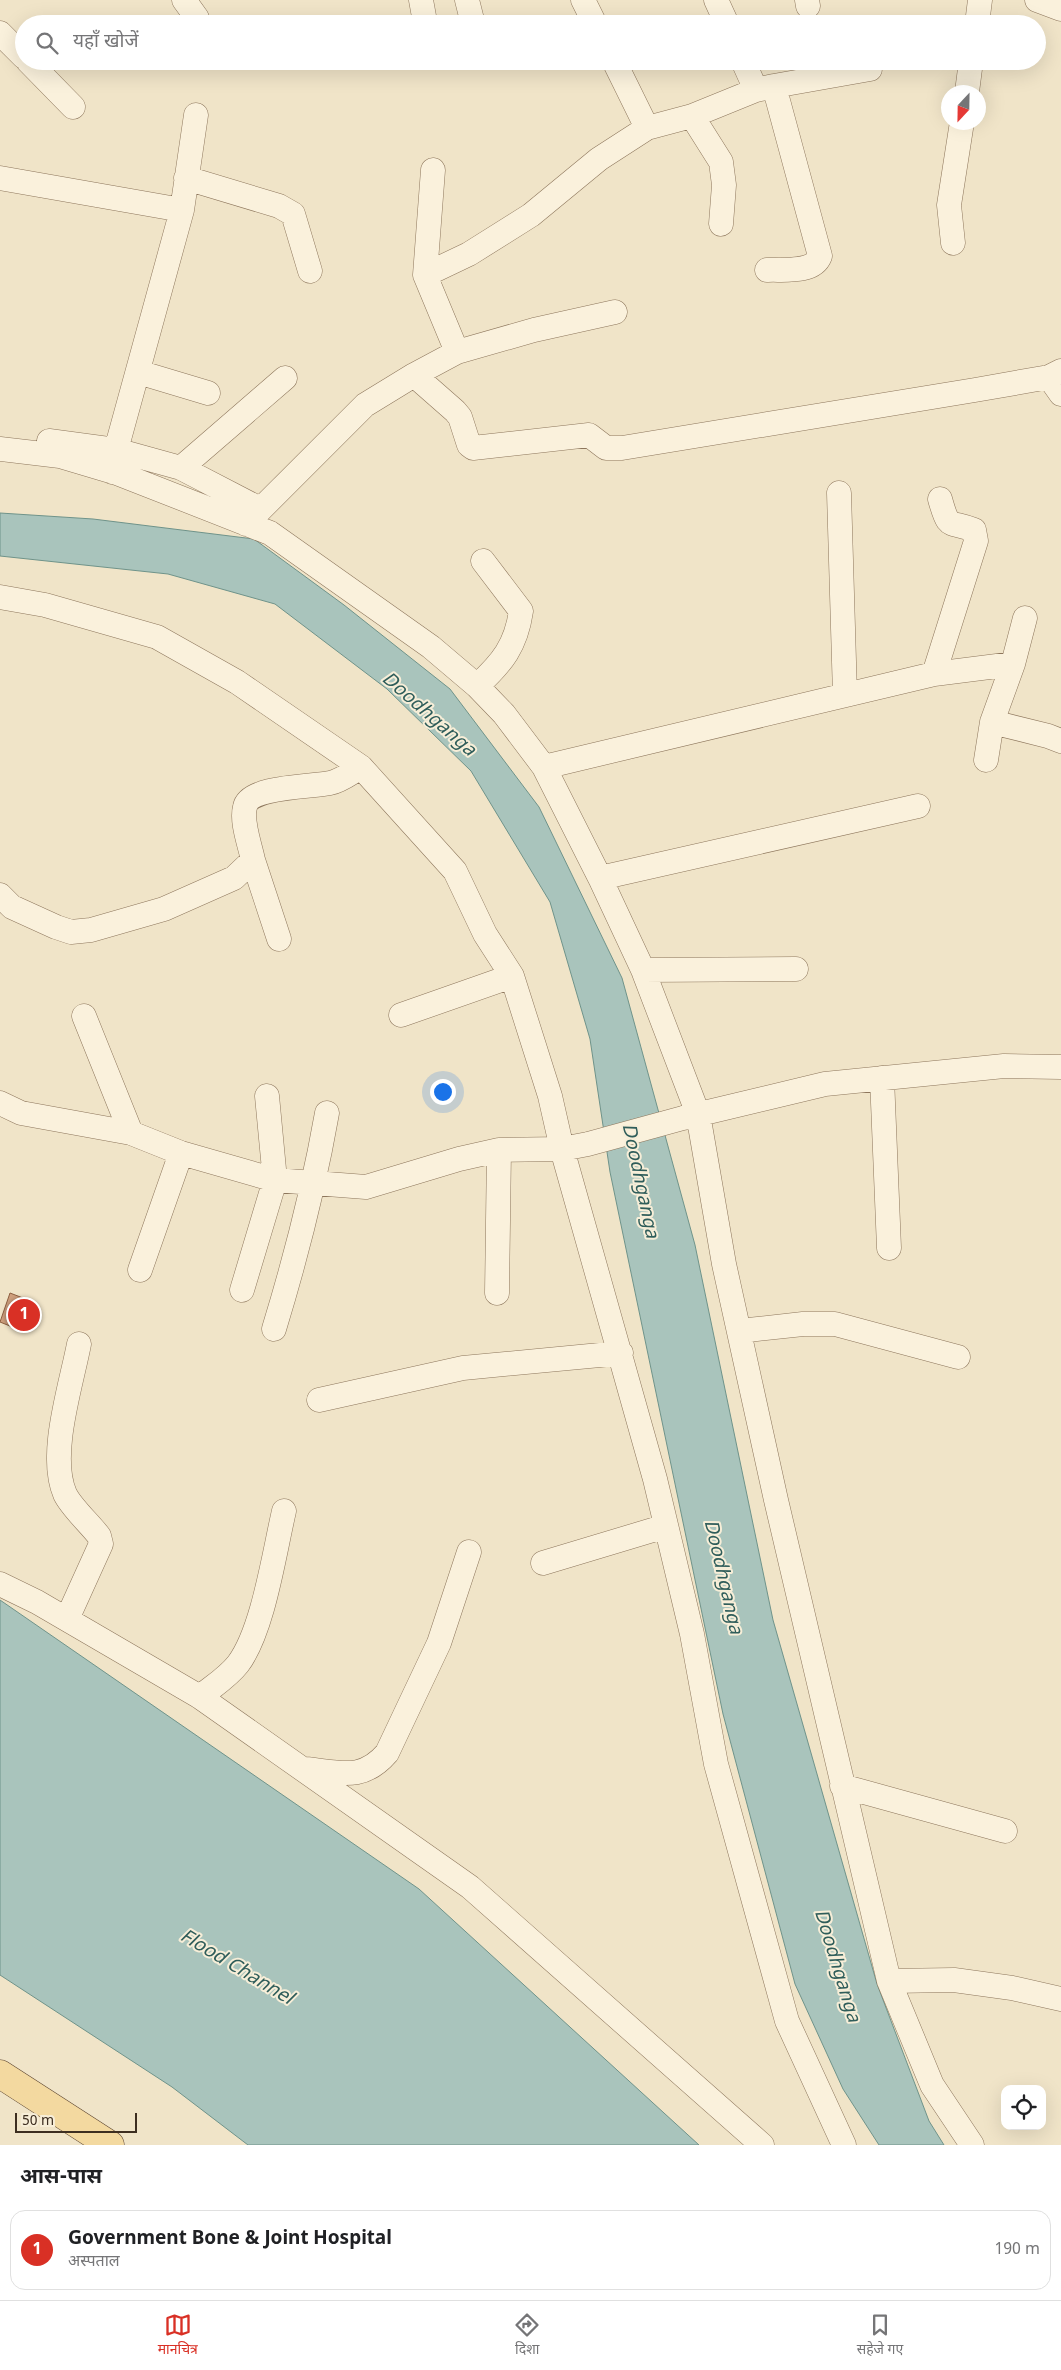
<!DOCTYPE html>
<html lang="hi">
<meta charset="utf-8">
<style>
:root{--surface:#fff;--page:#f2f2f2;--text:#202124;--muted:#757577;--line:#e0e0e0;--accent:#d93025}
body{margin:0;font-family:Georgia,"Noto Sans Devanagari",serif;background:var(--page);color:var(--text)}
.controls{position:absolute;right:15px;bottom:15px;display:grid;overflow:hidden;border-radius:10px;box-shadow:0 5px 20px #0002}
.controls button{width:45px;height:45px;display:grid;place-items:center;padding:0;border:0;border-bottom:1px solid var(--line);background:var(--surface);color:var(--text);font:25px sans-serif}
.compass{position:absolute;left:941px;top:85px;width:45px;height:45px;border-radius:50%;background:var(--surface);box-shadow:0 5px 20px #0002;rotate:202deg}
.scale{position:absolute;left:15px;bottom:12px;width:122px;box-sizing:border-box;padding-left:5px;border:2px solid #3d2e20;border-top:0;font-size:14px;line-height:18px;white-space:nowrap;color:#3d2e20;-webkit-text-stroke:4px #f7eed8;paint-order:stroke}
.you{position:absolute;left:442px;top:1091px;width:18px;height:18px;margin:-12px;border:4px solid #fff;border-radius:50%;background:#1a73e8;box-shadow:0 0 0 8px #1a73e833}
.badge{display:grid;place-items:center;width:32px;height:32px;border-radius:50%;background:var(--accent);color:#fff;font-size:16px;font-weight:700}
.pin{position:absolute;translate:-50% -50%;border:2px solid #fff;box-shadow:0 1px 5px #0006}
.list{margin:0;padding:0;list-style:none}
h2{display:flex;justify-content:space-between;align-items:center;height:65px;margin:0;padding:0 20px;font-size:21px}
h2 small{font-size:16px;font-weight:400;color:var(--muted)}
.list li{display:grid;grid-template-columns:32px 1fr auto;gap:15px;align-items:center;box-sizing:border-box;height:80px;margin:0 10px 10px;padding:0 10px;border:1px solid var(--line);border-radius:15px}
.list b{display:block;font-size:19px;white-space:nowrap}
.list p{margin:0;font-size:16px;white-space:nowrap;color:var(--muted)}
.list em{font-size:16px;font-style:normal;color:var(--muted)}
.icon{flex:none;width:28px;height:28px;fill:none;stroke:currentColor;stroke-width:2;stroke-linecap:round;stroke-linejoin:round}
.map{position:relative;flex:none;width:1061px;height:2145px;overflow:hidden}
.search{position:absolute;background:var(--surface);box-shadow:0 5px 20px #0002;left:15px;right:15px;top:15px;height:55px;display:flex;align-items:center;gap:12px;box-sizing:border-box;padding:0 18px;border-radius:28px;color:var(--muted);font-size:19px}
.sheet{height:155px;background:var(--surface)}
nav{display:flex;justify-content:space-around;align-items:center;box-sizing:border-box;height:70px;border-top:1px solid var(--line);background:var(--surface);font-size:14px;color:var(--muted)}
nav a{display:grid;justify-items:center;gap:2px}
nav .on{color:var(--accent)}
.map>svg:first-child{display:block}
</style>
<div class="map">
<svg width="1061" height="2145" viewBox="0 0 1061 2145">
<rect width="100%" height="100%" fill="#f0e4c8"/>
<path fill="#a9c4bc" stroke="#6f938a" d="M0,513L93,519L254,539L344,605L450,689L539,807L622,978L695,1245L773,1620L877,1984L929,2121L944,2145H879L843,2089L795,1984L723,1714L610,1172L590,1039L550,902L471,771L387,689L275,604L168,574L0,556Z
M0,1600L419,1889L699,2145H248L172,2087L0,1975Z"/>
<path fill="#cf9f7d" stroke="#8d5f41" d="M10,1293L36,1303L25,1332L0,1322Z"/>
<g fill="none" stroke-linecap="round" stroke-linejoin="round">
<defs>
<path id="minor" d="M184,0L197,18
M421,0L425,22
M467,0L473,24
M583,0L595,24
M716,0L727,24
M807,0L808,6
M1037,0L1061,9
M977,24L980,0
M0,33L24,57
M28,61L73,107
M614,61L647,128
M743,61L756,90
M774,86L870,69
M967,92L971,61
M692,116L721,162L724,185L721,224
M433,170L425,275L457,352
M0,178L182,210
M186,178L279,206L293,214L310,271
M953,243L949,205L962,122
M425,275L469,254L531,215L599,159L647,128L692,116L756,90L774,86L820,256C813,274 782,269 767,270
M138,372L208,393
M414,375L455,411L460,417L469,445L473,448L589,435L606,448H622L975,390L1049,377L1061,371
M1049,377L1061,394
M49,441L116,450L181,468L285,378
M0,449L60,456L117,473L270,533L431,647L477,686L504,714L544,767L600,878L643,970L698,1114L724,1264L776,1500L889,1981L932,2085L972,2145
M181,468L260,509
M112,472L116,450L182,210L196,115
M839,493L845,695
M246,524L365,405L414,375L457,352L534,330L615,312
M0,597L45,605L157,637L237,682L361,767L455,871L485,934L512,976L550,1096L562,1149L655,1479L692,1634L716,1764L787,2021L844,2145
M1025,618L1013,664L992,722L1048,736L1061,741
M934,674L976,541L974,530C948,520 949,531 940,499
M477,686C502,663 516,646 521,611L483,561
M986,760L992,722
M544,767L934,674L1013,664
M253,860L279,939
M600,878L918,806
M0,895L12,907L56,927L71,932L91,930L164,909L234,878L253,860C250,845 241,822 245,807C249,786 312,787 330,783C341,781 352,772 361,767
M643,970L796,969
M401,1015L512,976
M84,1016L131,1133
M882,1078L889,1248
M0,1103L21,1113L131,1133L181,1153L275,1180L366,1187L459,1159L499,1150L562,1149L588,1144L683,1118L825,1084L1004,1066L1061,1067
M140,1270L181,1153
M242,1290L275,1180L267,1096
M497,1293L499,1150
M274,1329C296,1257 314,1187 327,1113
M739,1331L803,1324H835L958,1357
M319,1400L463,1368L621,1353
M543,1563L666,1526
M0,1584L37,1602L200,1697L470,1887L762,2145
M67,1619L101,1544L99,1536C90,1524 71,1507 65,1494C48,1455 71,1386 79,1344
M200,1697C212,1687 228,1677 238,1664C263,1631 274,1554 284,1511
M305,1769C340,1772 362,1782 387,1753L439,1643L469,1552
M842,1786L1005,1831
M889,1981L954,1980L1012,1988L1061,1999"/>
<path id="major" d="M0,2074L110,2145"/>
</defs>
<use href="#minor" stroke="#8d765c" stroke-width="25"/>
<use href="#major" stroke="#5b4430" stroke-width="29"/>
<use href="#minor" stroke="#faf1dc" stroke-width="24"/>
<use href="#major" stroke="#f3d9a0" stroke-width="28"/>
</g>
<g text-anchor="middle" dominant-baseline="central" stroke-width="4" stroke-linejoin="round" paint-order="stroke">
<g font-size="19" font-style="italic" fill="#2f5d5a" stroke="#f7eed8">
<text transform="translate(428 715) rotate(41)">Doodhganga</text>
<text transform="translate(639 1181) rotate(78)">Doodhganga</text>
<text transform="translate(722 1577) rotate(77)">Doodhganga</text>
<text transform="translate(836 1966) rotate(73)">Doodhganga</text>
<text transform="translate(236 1968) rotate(31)">Flood Channel</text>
</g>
</g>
</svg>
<div class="controls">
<button><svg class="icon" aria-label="locate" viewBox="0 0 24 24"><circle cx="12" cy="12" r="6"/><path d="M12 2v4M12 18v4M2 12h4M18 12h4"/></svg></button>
</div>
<svg class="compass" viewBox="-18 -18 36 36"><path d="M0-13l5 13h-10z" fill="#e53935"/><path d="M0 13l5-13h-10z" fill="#757577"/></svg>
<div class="scale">50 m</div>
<div class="you"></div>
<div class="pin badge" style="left:24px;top:1315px">1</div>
<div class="search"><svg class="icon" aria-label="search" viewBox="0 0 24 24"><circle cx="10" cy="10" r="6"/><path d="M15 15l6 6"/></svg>यहाँ खोजें</div>
</div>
<section class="sheet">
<h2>आस-पास<small></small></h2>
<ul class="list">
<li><span class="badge">1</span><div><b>Government Bone &amp; Joint Hospital</b><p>अस्पताल</p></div><em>190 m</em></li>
</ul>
</section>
<nav>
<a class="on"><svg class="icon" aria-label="map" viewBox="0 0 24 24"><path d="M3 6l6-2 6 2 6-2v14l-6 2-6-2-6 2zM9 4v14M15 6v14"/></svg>मानचित्र</a>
<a><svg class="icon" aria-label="directions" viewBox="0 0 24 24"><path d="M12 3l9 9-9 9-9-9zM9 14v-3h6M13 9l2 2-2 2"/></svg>दिशा</a>
<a><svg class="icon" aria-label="saved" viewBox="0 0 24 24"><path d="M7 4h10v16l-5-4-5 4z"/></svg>सहेजे गए</a>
</nav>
